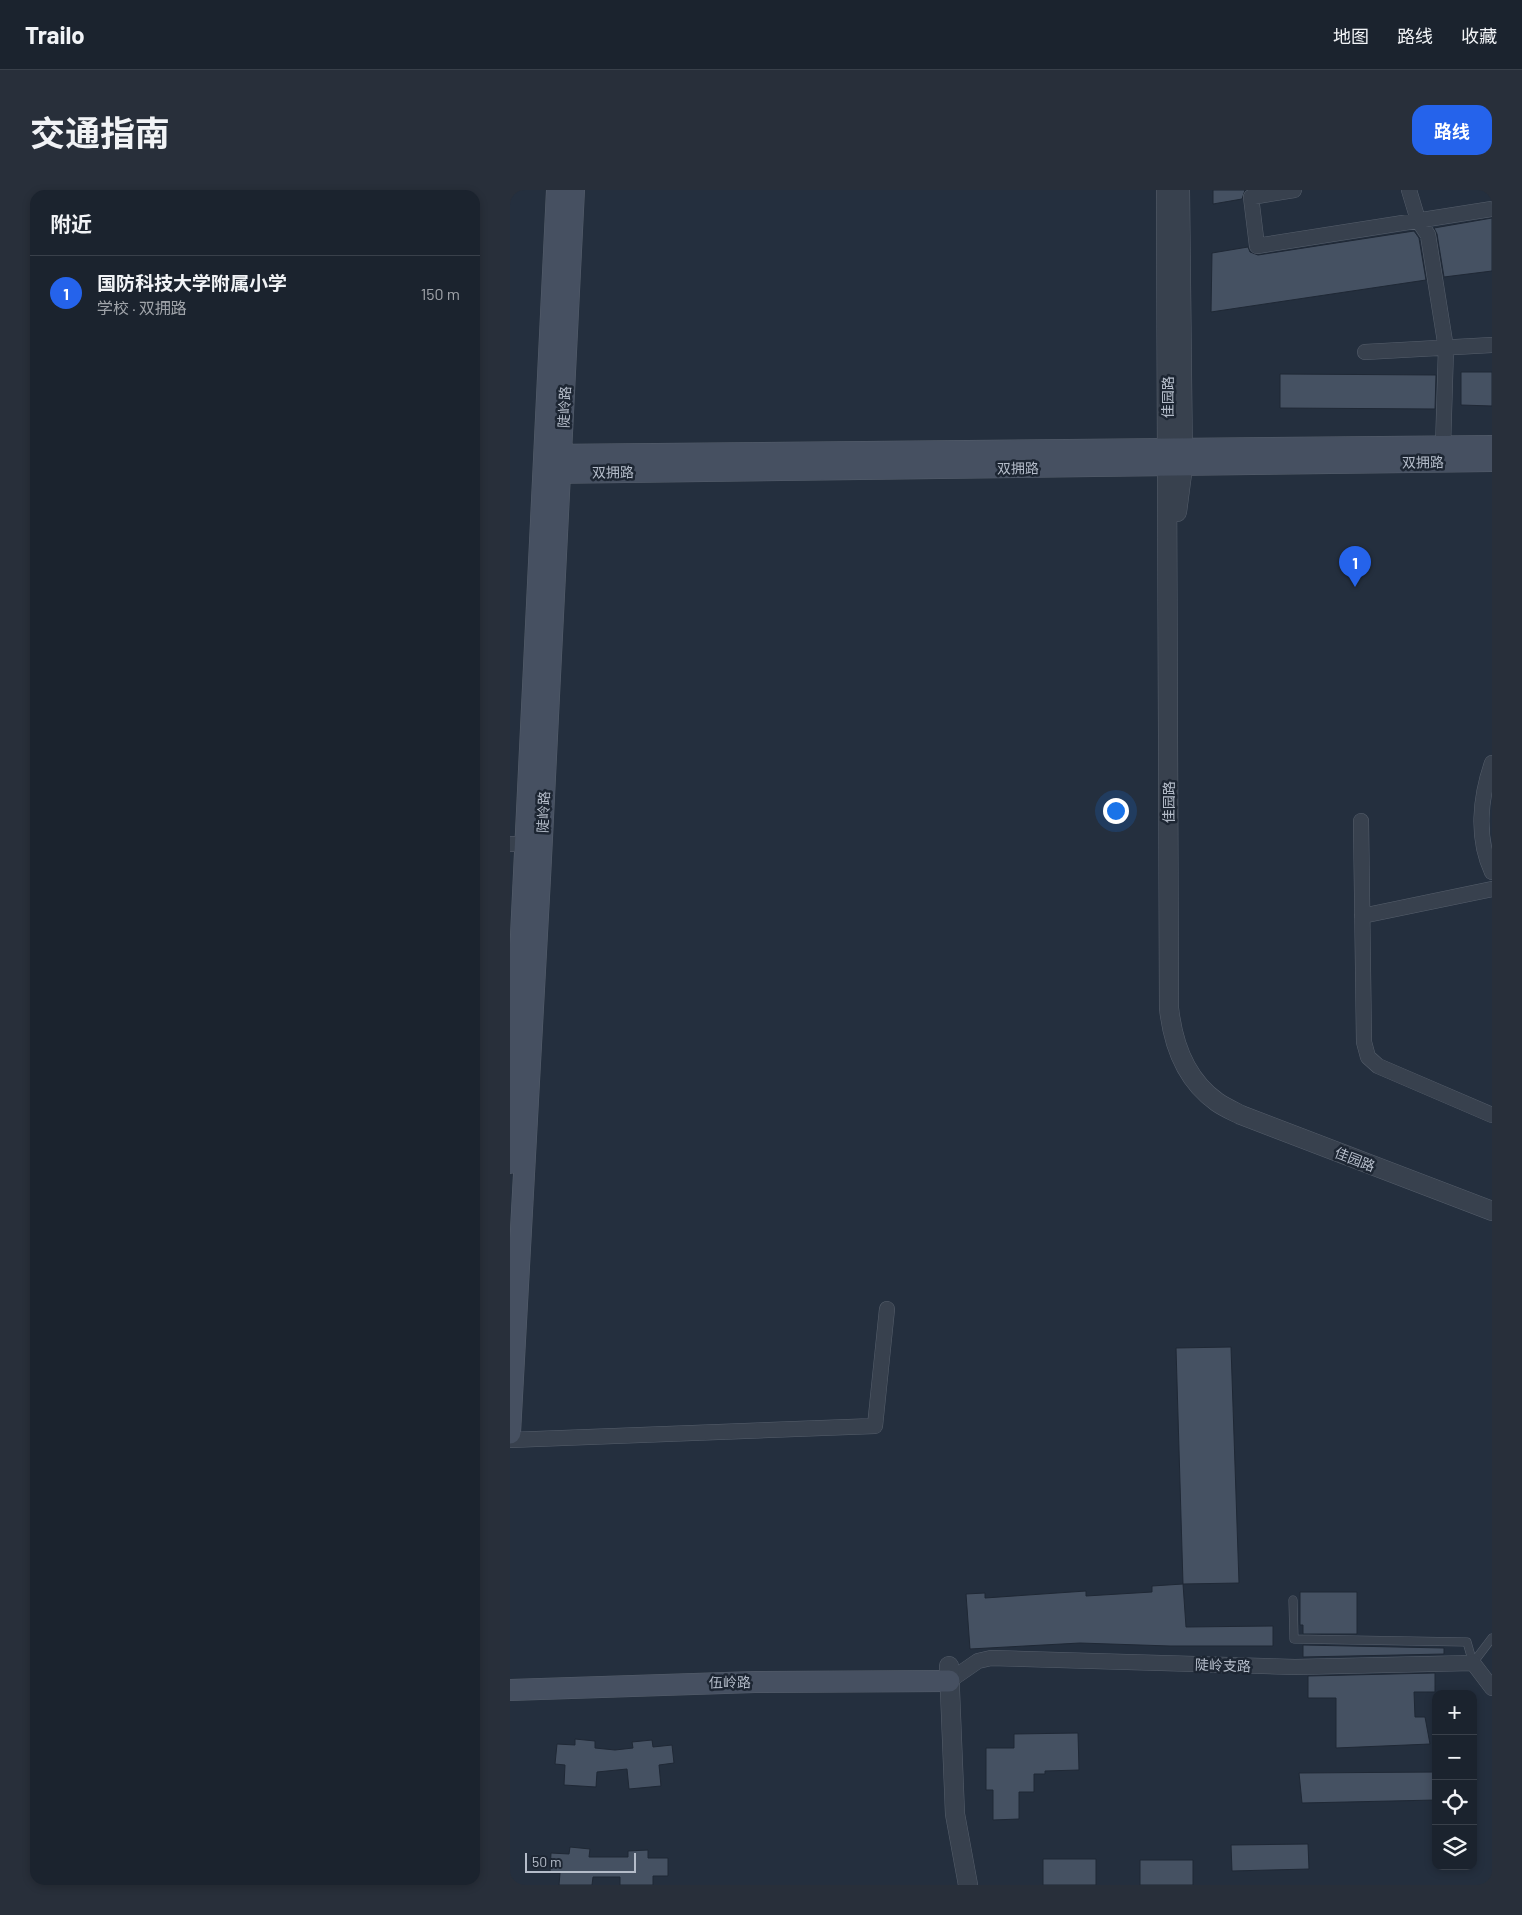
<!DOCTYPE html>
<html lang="zh">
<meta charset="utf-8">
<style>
:root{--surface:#1b232e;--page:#282f3a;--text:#f1f3f6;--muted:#a0a4aa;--line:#39404a;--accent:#2563eb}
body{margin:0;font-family:Barlow,"Noto Sans SC",sans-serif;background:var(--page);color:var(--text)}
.controls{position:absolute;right:15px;bottom:15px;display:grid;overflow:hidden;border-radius:10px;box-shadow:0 2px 8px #0003}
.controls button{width:45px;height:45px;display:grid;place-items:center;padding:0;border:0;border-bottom:1px solid var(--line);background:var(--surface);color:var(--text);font:25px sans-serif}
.scale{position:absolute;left:15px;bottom:12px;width:111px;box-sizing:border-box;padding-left:5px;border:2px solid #b4bcc9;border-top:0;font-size:14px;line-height:18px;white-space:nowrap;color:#b4bcc9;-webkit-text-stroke:4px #1d2633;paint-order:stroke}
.you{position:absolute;left:605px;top:620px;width:18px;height:18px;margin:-12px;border:4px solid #fff;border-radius:50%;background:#1a73e8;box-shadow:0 0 0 8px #1a73e833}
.badge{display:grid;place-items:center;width:32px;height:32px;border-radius:50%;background:var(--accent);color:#fff;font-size:16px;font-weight:700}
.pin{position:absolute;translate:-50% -41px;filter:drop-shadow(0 1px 2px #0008)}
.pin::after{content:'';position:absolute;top:26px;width:18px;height:15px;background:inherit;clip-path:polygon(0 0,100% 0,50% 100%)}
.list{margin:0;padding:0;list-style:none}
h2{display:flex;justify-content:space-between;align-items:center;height:65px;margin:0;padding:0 20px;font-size:21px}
h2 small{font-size:16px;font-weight:400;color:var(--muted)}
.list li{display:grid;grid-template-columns:32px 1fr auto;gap:15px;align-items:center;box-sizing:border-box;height:75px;padding:0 20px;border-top:1px solid var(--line)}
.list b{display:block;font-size:19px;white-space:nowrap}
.list p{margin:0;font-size:16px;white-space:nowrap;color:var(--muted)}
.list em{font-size:16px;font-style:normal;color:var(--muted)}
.icon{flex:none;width:28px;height:28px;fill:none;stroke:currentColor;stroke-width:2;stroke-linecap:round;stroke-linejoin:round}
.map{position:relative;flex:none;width:982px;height:1695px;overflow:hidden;border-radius:15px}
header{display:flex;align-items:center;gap:30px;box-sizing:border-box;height:70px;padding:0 25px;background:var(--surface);border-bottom:1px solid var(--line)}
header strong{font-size:24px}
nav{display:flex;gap:28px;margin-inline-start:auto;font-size:18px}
.intro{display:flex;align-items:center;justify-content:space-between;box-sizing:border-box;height:120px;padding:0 30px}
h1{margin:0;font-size:35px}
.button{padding:12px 22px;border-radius:15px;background:var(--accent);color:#fff;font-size:18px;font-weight:700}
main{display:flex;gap:30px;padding:0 30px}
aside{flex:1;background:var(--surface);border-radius:15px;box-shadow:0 2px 8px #0003}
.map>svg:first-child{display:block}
</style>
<header>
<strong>Trailo</strong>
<nav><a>地图</a><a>路线</a><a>收藏</a></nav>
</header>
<div class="intro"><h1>交通指南</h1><a class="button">路线</a></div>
<main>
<aside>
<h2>附近<small></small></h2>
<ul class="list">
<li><span class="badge">1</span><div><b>国防科技大学附属小学</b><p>学校 · 双拥路</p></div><em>150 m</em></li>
</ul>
</aside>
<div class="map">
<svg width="982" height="1695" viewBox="0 0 982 1695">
<rect width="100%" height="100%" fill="#242f3e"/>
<path fill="#455162" stroke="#1f2835" d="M703,0H735L732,9L703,14Z
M982,28V81L934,87L927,44L924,38Z
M904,41L909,48L916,90L701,122L702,63L738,57L740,62L748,65Z
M951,182H982V216L951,215Z
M770,184L926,185L925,219L770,218Z
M721,1157L729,1393L673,1394L666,1158Z
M673,1394L676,1437L763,1436V1456H660L570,1453L460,1459L456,1404L475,1403V1408L576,1401V1406L642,1402V1396Z
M790,1402H847V1444H793V1435H790Z
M793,1455L934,1458V1464L793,1467Z
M925,1483V1502H904L905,1527H915L920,1554L826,1558V1508H798V1486Z
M568,1543L569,1580L535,1581V1584H524V1602H509V1629L483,1630V1600H476V1558H504V1544Z
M65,1549L85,1551V1558L105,1560L123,1558L122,1552L142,1550L143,1557L162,1555L164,1573L149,1575L151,1596L119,1599L117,1579L87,1582L86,1597L54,1595L55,1575L45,1574L47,1554L65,1555Z
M926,1582V1610L792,1613L789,1583Z
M798,1654L799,1679L722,1681L721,1655Z
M60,1657L80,1659L79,1667H118V1661L138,1660V1668H158V1686H143V1695H110V1687H83L82,1695H49L50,1683H40L41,1663L59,1664Z
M533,1669H586V1695H533Z
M630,1670H683V1695H630Z"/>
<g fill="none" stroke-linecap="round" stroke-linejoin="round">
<defs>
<path id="service" d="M783,1410L784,1449L957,1452L963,1473
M963,1473L982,1448"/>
<path id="minor" d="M784,0L741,7L747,56L982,19
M899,0L908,30L918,45L936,158L933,257
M855,162L982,155
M982,573C970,608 966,648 982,682
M851,631L854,852L858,867L868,876L982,925
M0,654H16
M852,726L982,699
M0,1250L365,1236L377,1119
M439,1491L468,1471L481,1468L785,1477L963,1473L982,1498"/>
<path id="tertiary" d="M656,0L659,818C663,855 676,890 707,912C714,917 723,921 731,925L982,1021
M667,322L673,276L670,0
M439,1476L445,1624L458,1695"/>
<path id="secondary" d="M37,265L982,256
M37,283L982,271
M0,973L47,0
M0,1243L30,688L64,0
M0,1500L245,1492L439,1491"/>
</defs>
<use href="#service" stroke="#565f6c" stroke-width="9"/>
<use href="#minor" stroke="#565f6c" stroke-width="16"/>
<use href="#tertiary" stroke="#565f6c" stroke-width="20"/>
<use href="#secondary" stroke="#565f6c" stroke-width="22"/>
<use href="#service" stroke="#38414e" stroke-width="8"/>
<use href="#minor" stroke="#38414e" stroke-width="15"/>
<use href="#tertiary" stroke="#38414e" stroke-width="19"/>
<use href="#secondary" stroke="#465061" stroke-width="21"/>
</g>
<g text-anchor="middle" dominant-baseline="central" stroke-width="5" stroke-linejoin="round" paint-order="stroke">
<g font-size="14" fill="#b4bcc9" stroke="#1d2633">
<text transform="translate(657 207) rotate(-90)">佳园路</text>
<text transform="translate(54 217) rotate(-87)">陡岭路</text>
<text transform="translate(913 272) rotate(-1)">双拥路</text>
<text transform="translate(508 278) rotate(-1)">双拥路</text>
<text transform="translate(103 282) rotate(-1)">双拥路</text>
<text transform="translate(658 612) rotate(-90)">佳园路</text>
<text transform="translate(33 622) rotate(-87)">陡岭路</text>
<text transform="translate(845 969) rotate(21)">佳园路</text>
<text transform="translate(713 1475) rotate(2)">陡岭支路</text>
<text transform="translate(220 1492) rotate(-1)">伍岭路</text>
</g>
</g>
</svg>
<div class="controls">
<button>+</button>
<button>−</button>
<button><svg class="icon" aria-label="locate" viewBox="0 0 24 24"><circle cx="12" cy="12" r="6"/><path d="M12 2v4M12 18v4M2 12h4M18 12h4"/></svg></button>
<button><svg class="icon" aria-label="layers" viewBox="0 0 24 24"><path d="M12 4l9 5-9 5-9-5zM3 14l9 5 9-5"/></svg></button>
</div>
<div class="scale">50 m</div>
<div class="you"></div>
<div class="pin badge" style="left:845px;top:397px">1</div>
</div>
</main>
